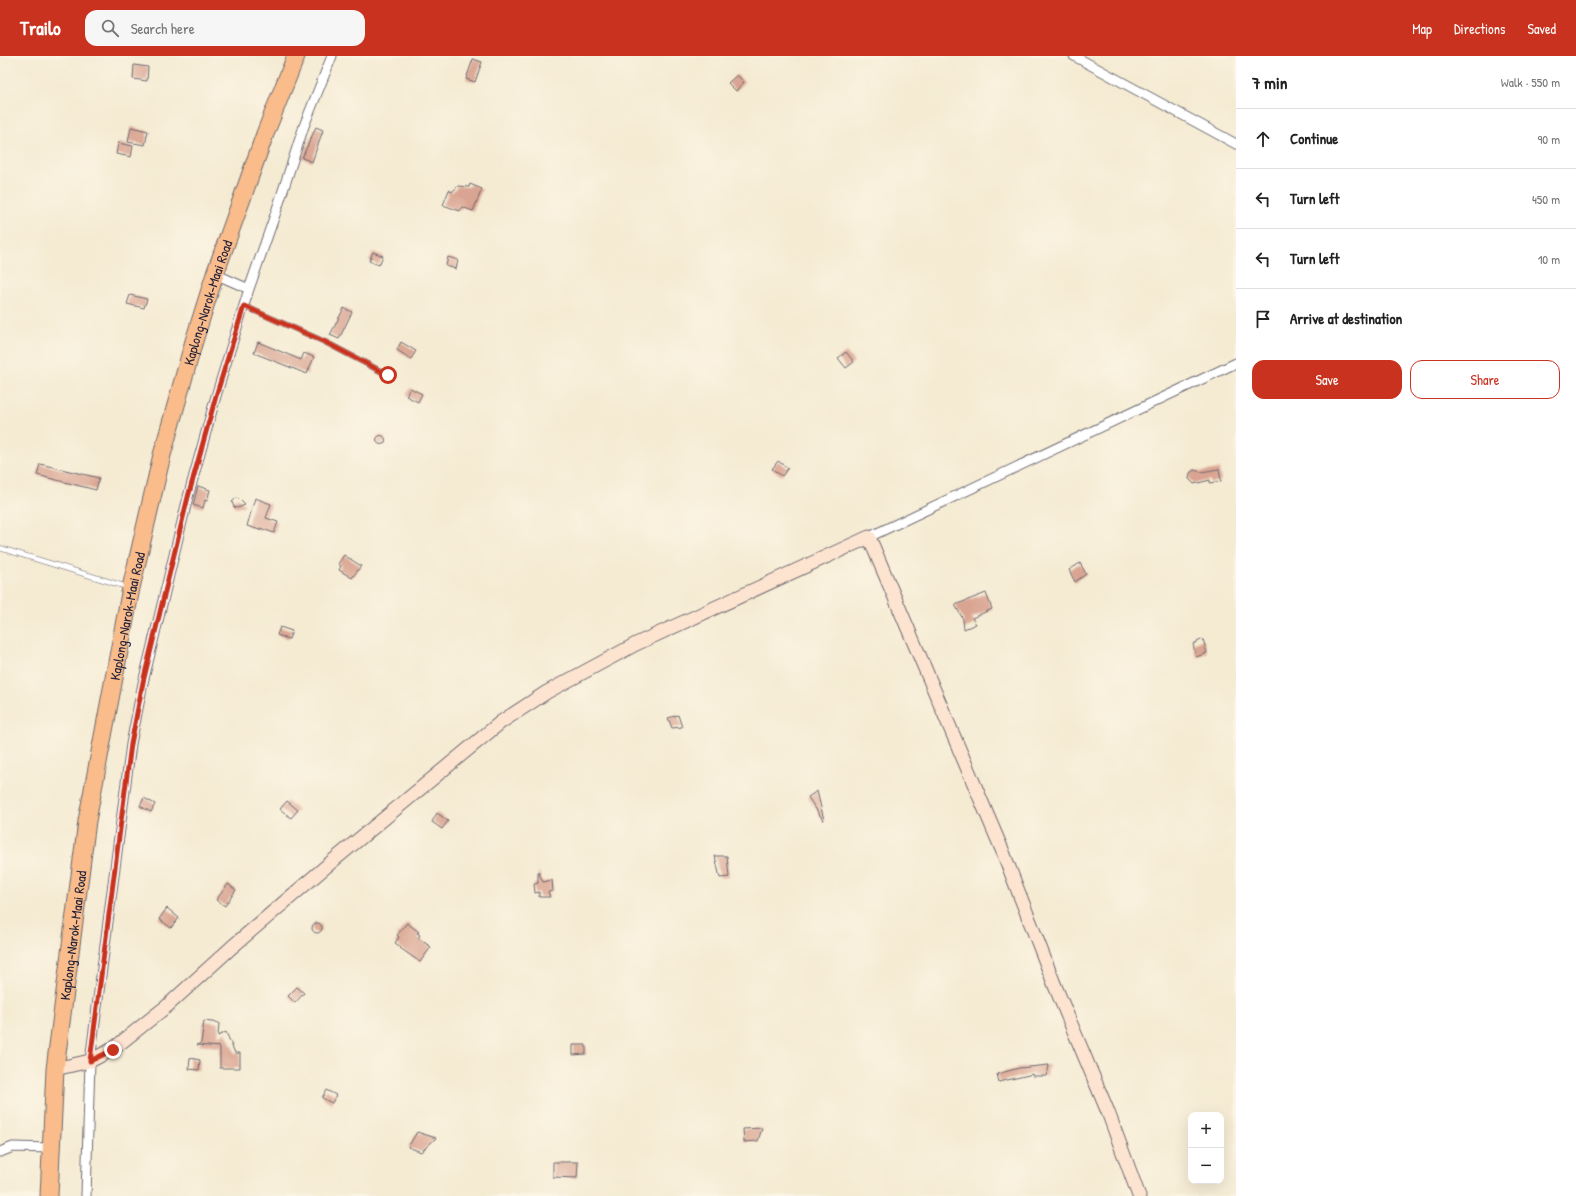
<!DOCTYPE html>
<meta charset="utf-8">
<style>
:root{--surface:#fff;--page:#f6f6f6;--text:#222;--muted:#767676;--line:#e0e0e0;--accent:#c8321e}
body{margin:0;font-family:"Patrick Hand",sans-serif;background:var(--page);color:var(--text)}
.controls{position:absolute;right:12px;bottom:12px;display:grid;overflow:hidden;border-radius:8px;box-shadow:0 4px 16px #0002}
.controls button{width:36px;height:36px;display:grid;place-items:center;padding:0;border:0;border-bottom:1px solid var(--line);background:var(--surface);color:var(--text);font:20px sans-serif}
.stop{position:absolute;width:12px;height:12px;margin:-9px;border:3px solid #c8321e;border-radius:50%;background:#fff}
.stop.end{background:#c8321e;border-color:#fff;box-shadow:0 1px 4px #0008}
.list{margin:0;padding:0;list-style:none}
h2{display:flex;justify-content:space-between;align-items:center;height:52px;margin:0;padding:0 16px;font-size:17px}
h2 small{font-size:13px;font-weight:400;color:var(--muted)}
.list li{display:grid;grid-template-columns:26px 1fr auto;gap:12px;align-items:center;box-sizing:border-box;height:60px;padding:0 16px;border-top:1px solid var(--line)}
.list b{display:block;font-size:15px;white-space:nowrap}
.list em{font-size:13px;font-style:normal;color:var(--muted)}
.actions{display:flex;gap:8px;padding:12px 16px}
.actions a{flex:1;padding:9px 0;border:1px solid var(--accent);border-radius:12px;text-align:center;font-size:14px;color:var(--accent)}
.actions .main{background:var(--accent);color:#fff}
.icon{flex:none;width:22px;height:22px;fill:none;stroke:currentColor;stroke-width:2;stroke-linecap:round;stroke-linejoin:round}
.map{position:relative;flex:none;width:1236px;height:1140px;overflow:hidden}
header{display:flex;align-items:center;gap:24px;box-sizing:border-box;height:56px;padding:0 20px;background:var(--accent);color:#fff}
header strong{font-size:19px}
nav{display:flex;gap:22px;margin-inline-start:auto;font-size:14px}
.search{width:280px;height:36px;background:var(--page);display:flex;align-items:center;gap:10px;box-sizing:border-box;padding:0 14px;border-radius:12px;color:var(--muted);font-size:15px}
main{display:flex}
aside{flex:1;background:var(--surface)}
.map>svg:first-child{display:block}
</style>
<header>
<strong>Trailo</strong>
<div class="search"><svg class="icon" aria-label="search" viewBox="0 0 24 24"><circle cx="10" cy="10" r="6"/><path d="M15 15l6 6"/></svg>Search here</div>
<nav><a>Map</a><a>Directions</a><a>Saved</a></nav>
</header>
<main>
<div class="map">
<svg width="1236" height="1140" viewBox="0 0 1236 1140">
<rect width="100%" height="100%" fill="#fcf5e5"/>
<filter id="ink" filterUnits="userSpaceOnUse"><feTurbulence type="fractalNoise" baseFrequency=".025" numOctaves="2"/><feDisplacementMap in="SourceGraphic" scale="8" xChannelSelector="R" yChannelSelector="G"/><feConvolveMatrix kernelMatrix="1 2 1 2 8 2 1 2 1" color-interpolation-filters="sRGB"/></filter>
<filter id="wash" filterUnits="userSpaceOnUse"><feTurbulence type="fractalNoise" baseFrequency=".012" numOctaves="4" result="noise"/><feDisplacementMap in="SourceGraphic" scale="16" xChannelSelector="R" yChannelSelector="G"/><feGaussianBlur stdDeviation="0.9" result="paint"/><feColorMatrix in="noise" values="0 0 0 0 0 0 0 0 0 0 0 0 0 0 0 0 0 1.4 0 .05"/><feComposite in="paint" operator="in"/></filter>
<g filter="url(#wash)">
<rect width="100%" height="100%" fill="#f5ebd3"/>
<g id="blocks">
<path fill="#daa492" d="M473,3L482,6L475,26L466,23Z
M134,9L148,11L147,25L133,23Z
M737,19L744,26L736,35L728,27Z
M131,71L148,75L145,89L128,86Z
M316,71L323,74L312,106L302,102Z
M118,87L133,90L131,101L116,98Z
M470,128L482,133L473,155L462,151L460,155L443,149L449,134L452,136L458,130L469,131Z
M373,196L383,200L379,209L369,205Z
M448,201L458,204L456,213L446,210Z
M130,239L147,243L144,252L127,248Z
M344,252L352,256L339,283L330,279Z
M258,286L301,304L304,297L314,301L307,318L254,297Z
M401,286L416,295L411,303L397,294Z
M846,296L854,306L846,312L838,302Z
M410,332L422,338L418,346L406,340Z
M376.5 384a4.5 4.5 0 1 1 9 0a4.5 4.5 0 1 1-9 0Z
M778,405L788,412L782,420L772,413Z
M40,408L99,422L96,434L37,419Z
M1219,413L1221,425L1210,427V424L1194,428L1189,423L1190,417L1194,414L1201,416Z
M198,430L210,434L207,445L205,444L203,452L193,449Z
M236,442L239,443L245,449L237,452L234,451L232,446Z
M255,442L271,448L266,462L278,466L274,477L260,472V474L247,470Z
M344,499L361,510L352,522L339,514L341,510L338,508Z
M1080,507L1086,518L1075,526L1069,514Z
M986,537L992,553L972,562L976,568L964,573L963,563L955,549Z
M280,571L292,575L289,583L277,579Z
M1203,583L1207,597L1196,601L1193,588Z
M678,659L682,671L672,672L668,662Z
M817,735L824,764H823L808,741Z
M144,742L155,748L151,756L140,750Z
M287,745L298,754L291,762L280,753Z
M437,757L448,765L442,773L432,766Z
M715,800H727L729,821L720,822Z
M538,815L543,826L552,824L553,835L548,836L550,841H539V836L535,837L534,828L538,827Z
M228,828L236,834L225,850L216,844Z
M167,852L179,862L171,872L159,863Z
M312 872a5 5 0 1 1 10 0a5 5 0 1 1-10 0Z
M407,867L419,876L417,877L420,879L418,882L431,891L420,906L400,892L401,891L395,887L399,881L397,879Z
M297,931L304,937L295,947L288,940Z
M204,965L219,967L218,980L226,976L235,997H240V1012H220V991L197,989L201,987Z
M573,989H586V998L573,999Z
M190,1002L200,1004L199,1014L189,1013Z
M1049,1009L1047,1020H1033V1018L999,1026L997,1018L1019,1012Z
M326,1034L336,1039L332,1047L322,1042Z
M762,1072L758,1085L744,1086L743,1073Z
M417,1076L436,1082L421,1096L408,1091Z
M553,1106H578L577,1122L553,1121Z"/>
</g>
</g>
<g filter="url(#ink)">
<use href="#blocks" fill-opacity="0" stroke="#6c6870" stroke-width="1"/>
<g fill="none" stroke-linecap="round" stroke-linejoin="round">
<defs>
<path id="lane" d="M244,250L325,286L388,319
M0,492L127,531"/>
<path id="street" d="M1074,0L1236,88
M215,218L249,233
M869,481L1236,307
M0,1096L13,1091L50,1092
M86,1140L90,1005L131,688L143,627L188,441L216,340L249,233L276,156L304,70L332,0"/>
<path id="secondary" d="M55,1013L90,1005L113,993L167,950L232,891L329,808L501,666L547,636L636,588L869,481L1003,796L1055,930L1108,1056L1139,1140"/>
<g id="highway">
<path id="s1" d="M49,1140L55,1013L87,765L131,532L162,399L194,285L215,218L265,78L296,0"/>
</g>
</defs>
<use href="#lane" stroke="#6c6870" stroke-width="6"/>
<use href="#street" stroke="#6c6870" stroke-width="11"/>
<use href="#secondary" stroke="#6c6870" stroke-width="15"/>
<use href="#highway" stroke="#6c6870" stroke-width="19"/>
<use href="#lane" stroke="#fff" stroke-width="4.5"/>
<use href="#street" stroke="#fff" stroke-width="9"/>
<use href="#secondary" stroke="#fde4d0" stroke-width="13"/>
<use href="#highway" stroke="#f9bc8a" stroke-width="17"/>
</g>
</g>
<g fill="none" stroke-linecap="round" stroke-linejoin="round" filter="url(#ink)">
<path stroke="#c8321e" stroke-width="5" d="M113,994L90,1005L131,688L143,626L188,441L216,340L244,250L325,286L388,319"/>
</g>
<g text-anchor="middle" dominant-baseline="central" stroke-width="3.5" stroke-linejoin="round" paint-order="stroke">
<g font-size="14" fill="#22223b" stroke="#fcf5e5">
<text stroke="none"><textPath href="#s1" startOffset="910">Kaplong-Narok-Maai Road</textPath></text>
<text stroke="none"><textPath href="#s1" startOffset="586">Kaplong-Narok-Maai Road</textPath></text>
<text stroke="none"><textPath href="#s1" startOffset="262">Kaplong-Narok-Maai Road</textPath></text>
</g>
</g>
</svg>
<div class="controls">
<button>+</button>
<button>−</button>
</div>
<div class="stop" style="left:388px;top:319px"></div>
<div class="stop end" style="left:113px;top:994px"></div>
</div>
<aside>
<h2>7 min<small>Walk · 550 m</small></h2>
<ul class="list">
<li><svg class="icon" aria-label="ahead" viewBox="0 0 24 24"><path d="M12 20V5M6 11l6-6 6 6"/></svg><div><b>Continue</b></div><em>90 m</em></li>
<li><svg class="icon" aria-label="left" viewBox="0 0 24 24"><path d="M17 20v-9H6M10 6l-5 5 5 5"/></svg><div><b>Turn left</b></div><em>450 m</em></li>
<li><svg class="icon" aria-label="left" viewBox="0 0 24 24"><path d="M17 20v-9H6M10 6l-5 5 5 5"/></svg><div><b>Turn left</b></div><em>10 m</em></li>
<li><svg class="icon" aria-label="arrive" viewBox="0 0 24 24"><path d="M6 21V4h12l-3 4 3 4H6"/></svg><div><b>Arrive at destination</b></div></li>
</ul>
<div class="actions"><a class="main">Save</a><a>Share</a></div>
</aside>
</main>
